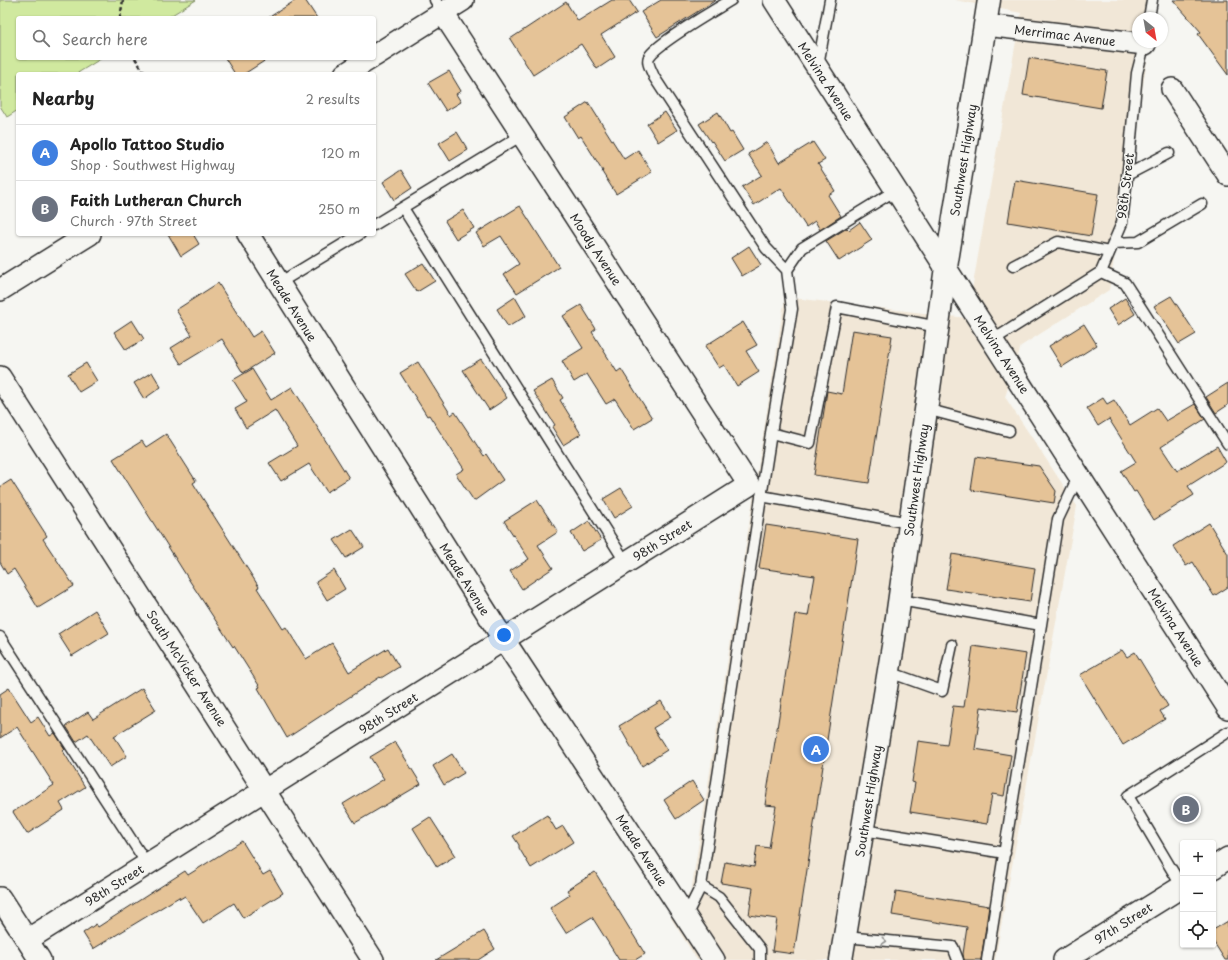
<!DOCTYPE html>
<meta charset="utf-8">
<style>
:root{--surface:#fff;--page:#f6f6f6;--text:#222;--muted:#767676;--line:#e0e0e0;--accent:#0b8043}
body{margin:0;font-family:"Playpen Sans",sans-serif;background:var(--page);color:var(--text)}
.controls{position:absolute;right:12px;bottom:12px;display:grid;overflow:hidden;border-radius:4px;box-shadow:0 1px 3px #0004}
.controls button{width:36px;height:36px;display:grid;place-items:center;padding:0;border:0;border-bottom:1px solid var(--line);background:var(--surface);color:var(--text);font:20px sans-serif}
.compass{position:absolute;left:1132px;top:12px;width:36px;height:36px;border-radius:50%;background:var(--surface);box-shadow:0 1px 3px #0004;rotate:149deg}
.you{position:absolute;left:504px;top:635px;width:14px;height:14px;margin:-10px;border:3px solid #fff;border-radius:50%;background:#1a73e8;box-shadow:0 0 0 6px #1a73e833}
.badge{display:grid;place-items:center;width:26px;height:26px;border-radius:50%;background:var(--accent);color:#fff;font-size:13px;font-weight:700}
.pin{position:absolute;translate:-50% -50%;border:2px solid #fff;box-shadow:0 1px 4px #0006}
.list{margin:0;padding:0;list-style:none}
h2{display:flex;justify-content:space-between;align-items:center;height:52px;margin:0;padding:0 16px;font-size:17px}
h2 small{font-size:13px;font-weight:400;color:var(--muted)}
.list li{display:grid;grid-template-columns:26px 1fr auto;gap:12px;align-items:center;box-sizing:border-box;height:56px;padding:0 16px;border-top:1px solid var(--line)}
.list b{display:block;font-size:15px;white-space:nowrap}
.list p{margin:0;font-size:13px;white-space:nowrap;color:var(--muted)}
.list em{font-size:13px;font-style:normal;color:var(--muted)}
.icon{flex:none;width:22px;height:22px;fill:none;stroke:currentColor;stroke-width:2;stroke-linecap:round;stroke-linejoin:round}
.map{position:relative;flex:none;width:1228px;height:960px;overflow:hidden}
.search{position:absolute;background:var(--surface);box-shadow:0 1px 3px #0004;left:16px;top:16px;width:360px;height:44px;display:flex;align-items:center;gap:10px;box-sizing:border-box;padding:0 14px;border-radius:4px;color:var(--muted);font-size:15px}
.panel{position:absolute;background:var(--surface);box-shadow:0 1px 3px #0004;left:16px;top:72px;width:360px;height:164px;border-radius:4px}
.map>svg:first-child{display:block}
</style>
<div class="map">
<svg width="1228" height="960" viewBox="0 0 1228 960">
<rect width="100%" height="100%" fill="#f6f6f2"/>
<filter id="ink" filterUnits="userSpaceOnUse"><feTurbulence type="fractalNoise" baseFrequency=".025" numOctaves="2"/><feDisplacementMap in="SourceGraphic" scale="8" xChannelSelector="R" yChannelSelector="G"/><feConvolveMatrix kernelMatrix="1 2 1 2 8 2 1 2 1" color-interpolation-filters="sRGB"/></filter>
<g filter="url(#ink)">
<path fill="#f1e7d7" d="M955,0H1157L1154,18H1138V42H1150L1109,290L1021,346L1005,397L1077,506L995,960H697L671,918L691,892L785,297L967,318L1021,13Z"/>
<path fill="#d0e99f" stroke="#7e8a65" d="M0,0H196L167,18H18V58H102L76,74H18V110L7,117L0,106Z"/>
<path fill="#e5c397" stroke="#2b2b2b" d="M296,0H305L317,18H268Z
M612,0H629L637,12L601,35L615,57L597,69L581,44L533,75L510,39L566,2L578,21Z
M661,0H716L657,37L641,12Z
M1173,0H1228V75L1198,34L1201,32Z
M225,58H269L244,74H235Z
M1029,58L1107,71L1101,108L1023,95Z
M449,71L461,91L456,94L461,102L446,111L428,83Z
M588,102L624,159L638,150L652,172L616,194L602,172L603,171L581,136L578,138L565,117Z
M665,112L677,130L658,142L647,124Z
M718,112L730,133L732,132L743,150L725,161L712,141L711,142L699,124Z
M457,132L468,150L450,161L439,143Z
M767,142L779,163L813,142L825,160L818,164L835,191L828,195L841,216L820,230L815,221L806,227L781,188L754,205L742,187L762,175L748,154Z
M401,170L412,188L394,200L383,182Z
M1015,180L1098,194L1091,236L1008,222Z
M520,206L559,267L517,293L504,274L519,264L501,236L484,246L476,233Z
M463,210L474,228L456,239L445,221Z
M860,222L872,240L839,261L826,241L847,228L849,230Z
M168,234H193L199,244L181,256Z
M749,246L761,265L742,276L731,258Z
M423,263L435,281L417,292L405,274Z
M218,283L252,337L261,331L275,353L243,373L222,339L181,364L171,348L192,335L176,310Z
M1171,296L1196,334L1179,344L1154,306Z
M515,297L526,316L508,327L497,309Z
M1125,298L1135,314L1118,325L1108,309Z
M581,305L596,329L592,332L617,372L621,369L652,418L634,429L615,399L606,404L587,374L574,382L562,361L583,348L563,316Z
M132,320L144,339L126,350L114,332Z
M743,322L757,345L746,351L759,372L737,386L724,365L719,368L705,346Z
M1084,324L1097,345L1062,367L1049,346Z
M852,330L892,336L869,483L814,475L827,391L842,394Z
M481,359L507,398L489,410L463,370Z
M418,362L451,415L455,412L484,456L486,454L503,480L474,501L456,474L464,469L429,415L427,416L400,373Z
M86,363L97,381L79,392L68,374Z
M252,369L271,400L292,387L349,478L327,492L309,464L281,481L269,463L297,446L275,410L246,428L235,409L247,402L233,380Z
M152,372L161,387L144,399L134,383Z
M552,380L563,398L560,400L581,434L563,445L552,427L555,425L533,391Z
M1228,383V405L1216,413L1206,397Z
M1103,398L1107,404L1114,400L1130,425L1157,408L1166,421L1195,404L1205,419L1161,447L1177,471L1217,446L1226,462L1188,486L1194,495L1154,520L1136,491L1134,492L1121,471L1136,462L1109,419L1098,426L1087,408Z
M166,434L196,481L193,483L259,587L257,588L283,629L286,627L306,659L332,643L349,672L388,648L399,667L381,678L380,677L287,738L258,688L260,687L234,646L233,647L191,583L113,459L142,441L146,447Z
M976,457L1039,466L1056,491L1054,503L971,490Z
M11,480L47,536L43,539L74,586L38,608L14,569L7,574L0,562V487Z
M621,488L633,506L614,518L603,499Z
M537,500L558,532L538,545L553,568L522,589L510,571L529,559L504,521Z
M589,521L601,540L582,551L571,533Z
M1209,523L1228,554V587L1214,596L1193,562L1186,566L1173,546Z
M766,525L858,539L794,954L772,951L777,919L749,915L753,888L721,883L725,862L754,867L757,846L769,848L776,806L765,805L795,614L808,616L815,576L759,568Z
M352,529L364,547L346,558L334,540Z
M952,554L1035,568L1030,602L946,589Z
M334,570L345,589L327,600L316,582Z
M95,610L109,633L72,656L58,634Z
M973,646L1026,654L1017,712L981,707L975,749L1011,755L1004,796L992,794L987,824L910,812L915,783L912,782L918,741L947,745L953,706L964,707Z
M1122,650L1127,657L1135,652L1168,706L1160,711L1165,719L1123,745L1080,675Z
M9,688L31,722L38,717L50,736L55,733L65,749L63,751L85,787L60,803L64,810L27,834L13,812L54,785L17,727L0,738V694Z
M142,688L156,710L114,736L127,756L110,767L88,734L76,742L66,726L88,712L93,719Z
M661,701L671,717L653,728L667,750L642,766L619,726Z
M395,742L421,784L355,823L343,804L384,779L370,757Z
M452,754L464,773L444,785L433,766Z
M692,781L704,800L676,819L664,800Z
M547,815L556,830L563,826L573,842L531,868L519,848V845L513,836Z
M430,817L455,856L437,867L413,828Z
M242,841L263,875L270,871L283,893L243,918L234,903L203,923L185,896L180,899L179,897L93,949L83,933L96,924L98,927L185,871L188,875Z
M595,872L645,954L635,960H619L592,917L566,933L550,908L570,895L567,890Z
M896,891L989,906L981,960H964L963,954L967,927L892,915Z
M1228,921V960H1225L1213,941V930Z
M484,931L495,949L478,960H436Z"/>
<g fill="none" stroke-linecap="round" stroke-linejoin="round">
<defs>
<path id="service" d="M435,0L443,13
M731,0C715,10 657,43 649,57C646,63 652,71 654,77L766,248L787,270
M1149,18L1152,0
M818,65L830,0
M1127,175L1169,153
M403,208L626,563
M374,225L522,135
M1113,243L1138,242L1202,204
M1013,266L1058,242L1109,252
M1101,272L1125,283L1228,444
M279,283L360,234
M993,340L1101,272L1122,223L1129,160L1137,73L1145,42
M926,409L1009,431
M771,433L810,443L837,307L938,327
M761,496L910,523
M900,600L1041,625
M0,637L147,864
M889,672L942,691L952,645
M863,830L1005,853
M701,886L719,897L760,949V960
M1182,887L1128,796L1228,732
M686,916L701,886L771,433L792,309L787,270L802,248L896,190
M845,937L953,947L958,960
M987,960L1058,519L1079,475"/>
<path id="minor" d="M774,0L1228,708
M985,25L1145,44
M374,56L463,0
M345,74L371,58
M1172,89L1228,175
M248,234L504,640L714,960
M0,290L90,234
M0,377L373,960
M1213,868L1228,858
M0,898L40,960
M27,940L749,485L443,13
M1064,960L1183,886"/>
<path id="primary" d="M841,960L893,646L946,267L989,0"/>
</defs>
<use href="#service" stroke="#2b2b2b" stroke-width="13"/>
<use href="#minor" stroke="#2b2b2b" stroke-width="24"/>
<use href="#primary" stroke="#2b2b2b" stroke-width="25"/>
<path stroke="#2b2b2b" stroke-width="2.5" stroke-dasharray="4 3" stroke-linecap="butt" d="M120,18L123,0
M135,58L145,74"/>
<use href="#service" stroke="#f6f6f2" stroke-width="10"/>
<use href="#minor" stroke="#f6f6f2" stroke-width="21"/>
<use href="#primary" stroke="#f6f6f2" stroke-width="22"/>
</g>
<defs><path id="oneway-chevron" d="M-2-3.5L2.5 0L-2 3.5" fill="none" stroke-width="1.6" stroke-linecap="round" stroke-linejoin="round"/></defs>
<use stroke="#90908e" href="#oneway-chevron" transform="translate(884 941) rotate(5)"/>
</g>
<g text-anchor="middle" dominant-baseline="central" stroke-width="3" stroke-linejoin="round" paint-order="stroke">
<g font-size="12" fill="#2b2b2b" stroke="#f6f6f2">
<text transform="translate(1065 35) rotate(7)">Merrimac Avenue</text>
<text transform="translate(826 81) rotate(57)">Melvina Avenue</text>
<text transform="translate(963 160) rotate(-81)">Southwest Highway</text>
<text transform="translate(1125 186) rotate(-83)">98th Street</text>
<text transform="translate(596 249) rotate(57)">Moody Avenue</text>
<text transform="translate(292 305) rotate(58)">Meade Avenue</text>
<text transform="translate(1002 354) rotate(57)">Melvina Avenue</text>
<text transform="translate(916 480) rotate(-82)">Southwest Highway</text>
<text transform="translate(662 540) rotate(-32)">98th Street</text>
<text transform="translate(465 579) rotate(58)">Meade Avenue</text>
<text transform="translate(1176 627) rotate(57)">Melvina Avenue</text>
<text transform="translate(187 668) rotate(57)">South McVicker Avenue</text>
<text transform="translate(388 713) rotate(-32)">98th Street</text>
<text transform="translate(868 801) rotate(-81)">Southwest Highway</text>
<text transform="translate(642 850) rotate(57)">Meade Avenue</text>
<text transform="translate(114 885) rotate(-32)">98th Street</text>
<text transform="translate(1123 923) rotate(-32)">97th Street</text>
</g>
</g>
</svg>
<div class="controls">
<button>+</button>
<button>−</button>
<button><svg class="icon" aria-label="locate" viewBox="0 0 24 24"><circle cx="12" cy="12" r="6"/><path d="M12 2v4M12 18v4M2 12h4M18 12h4"/></svg></button>
</div>
<svg class="compass" viewBox="-18 -18 36 36"><path d="M0-13l5 13h-10z" fill="#e53935"/><path d="M0 13l5-13h-10z" fill="#767676"/></svg>
<div class="you"></div>
<div class="pin badge" style="left:816px;top:749px;background:#3f7fe0">A</div>
<div class="pin badge" style="left:1186px;top:809px;background:#6b7280">B</div>
<div class="search"><svg class="icon" aria-label="search" viewBox="0 0 24 24"><circle cx="10" cy="10" r="6"/><path d="M15 15l6 6"/></svg>Search here</div>
<section class="panel">
<h2>Nearby<small>2 results</small></h2>
<ul class="list">
<li><span class="badge" style="background:#3f7fe0">A</span><div><b>Apollo Tattoo Studio</b><p>Shop · Southwest Highway</p></div><em>120 m</em></li>
<li><span class="badge" style="background:#6b7280">B</span><div><b>Faith Lutheran Church</b><p>Church · 97th Street</p></div><em>250 m</em></li>
</ul>
</section>
</div>
